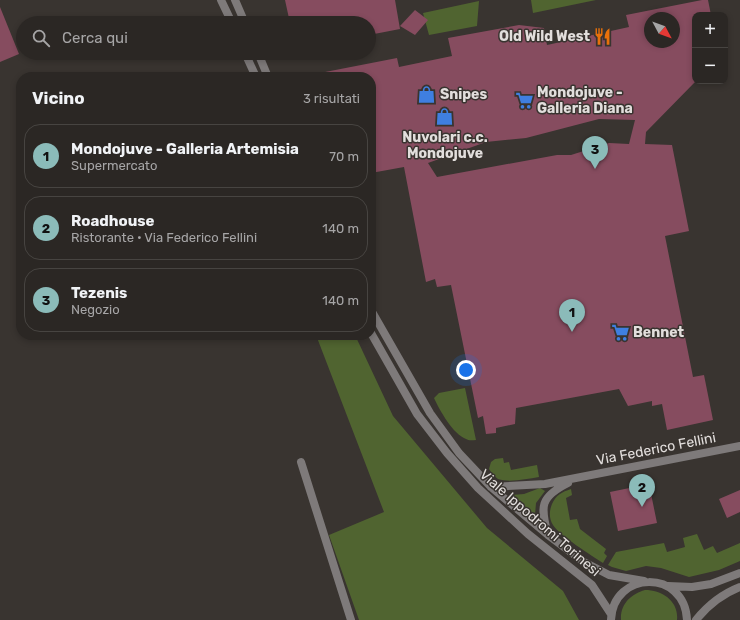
<!DOCTYPE html>
<html lang="it">
<meta charset="utf-8">
<style>
:root{--surface:#2b2724;--page:#373331;--text:#f1f3f6;--muted:#a6a5a6;--line:#474441;--accent:#8bbbb9}
body{margin:0;font-family:Rubik,sans-serif;background:var(--page);color:var(--text)}
.controls{position:absolute;right:12px;top:12px;display:grid;overflow:hidden;border-radius:8px;box-shadow:0 2px 6px #0003}
.controls button{width:36px;height:36px;display:grid;place-items:center;padding:0;border:0;border-bottom:1px solid var(--line);background:var(--surface);color:var(--text);font:20px sans-serif}
.compass{position:absolute;left:644px;top:12px;width:36px;height:36px;border-radius:50%;background:var(--surface);box-shadow:0 2px 6px #0003;rotate:131deg}
.you{position:absolute;left:466px;top:370px;width:14px;height:14px;margin:-10px;border:3px solid #fff;border-radius:50%;background:#1a73e8;box-shadow:0 0 0 6px #1a73e833}
.badge{display:grid;place-items:center;width:26px;height:26px;border-radius:50%;background:var(--accent);color:#111;font-size:13px;font-weight:700}
.pin{position:absolute;translate:-50% -33px;filter:drop-shadow(0 1px 2px #0008)}
.pin::after{content:'';position:absolute;top:21px;width:14px;height:12px;background:inherit;clip-path:polygon(0 0,100% 0,50% 100%)}
.list{margin:0;padding:0;list-style:none}
h2{display:flex;justify-content:space-between;align-items:center;height:52px;margin:0;padding:0 16px;font-size:17px}
h2 small{font-size:13px;font-weight:400;color:var(--muted)}
.list li{display:grid;grid-template-columns:26px 1fr auto;gap:12px;align-items:center;box-sizing:border-box;height:64px;margin:0 8px 8px;padding:0 8px;border:1px solid var(--line);border-radius:16px}
.list b{display:block;font-size:15px;white-space:nowrap}
.list p{margin:0;font-size:13px;white-space:nowrap;color:var(--muted)}
.list em{font-size:13px;font-style:normal;color:var(--muted)}
.icon{flex:none;width:22px;height:22px;fill:none;stroke:currentColor;stroke-width:2;stroke-linecap:round;stroke-linejoin:round}
.map{position:relative;flex:none;width:740px;height:620px;overflow:hidden}
.search{position:absolute;background:var(--surface);box-shadow:0 2px 6px #0003;left:16px;top:16px;width:360px;height:44px;display:flex;align-items:center;gap:10px;box-sizing:border-box;padding:0 14px;border-radius:22px;color:var(--muted);font-size:15px}
.panel{position:absolute;background:var(--surface);box-shadow:0 2px 6px #0003;left:16px;top:72px;width:360px;height:268px;border-radius:16px}
.map>svg:first-child{display:block}
</style>
<div class="map">
<svg width="740" height="620" viewBox="0 0 740 620">
<rect width="100%" height="100%" fill="#393430"/>
<path fill="#506430" d="M531,0H596L533,13Z
M479,1L477,26L429,35L423,13Z
M316,335H355L393,416L487,528L563,591L579,620H359L329,535L384,512Z
M465,388L476,440C473,440 469,441 466,439C453,434 440,411 434,398L439,393Z
M503,458L504,463L509,462L511,470L537,465L539,477C526,479 510,483 498,479C495,477 491,472 489,469L491,462L495,459Z
M540,488L545,491L536,503L535,515L512,495L524,494Z
M571,489L572,495L566,498L570,520L577,519L580,529L606,549L604,553L607,556L603,563C592,556 559,535 553,525C549,519 549,511 552,504C556,495 562,492 571,489Z
M697,534L704,550L713,546L717,553L740,543V561L719,570L689,577L661,568L646,566L626,571L612,567L608,565L616,552L664,543L667,552L685,547L683,538Z
M645,590C662,590 679,601 677,620H621C620,604 631,594 645,590Z"/>
<path fill="#864c5f" fill-rule="evenodd" d="M285,0H395L400,29L369,35V23H290Z
M702,0H708L711,15H695V82L646,132L645,144L672,145L689,231L665,236L693,377L704,375L713,420L667,430L662,404L652,406V401L628,406L619,389L516,408L515,424L496,428V433L486,434L483,416L478,418L451,285L437,287L435,279L426,282L404,167L371,173V77H321L320,73L397,58L399,67L452,56L448,38L519,25L544,28L547,45L629,27L626,15ZM650,18H674V42H650ZM599,119L635,120L629,144L609,143L571,155H557L437,177L428,163L486,142L526,138Z
M0,7L19,54L0,62Z
M415,10L428,20L415,35L400,26Z
M649,484L657,523L618,531L610,492Z
M740,490V512L727,518L719,499Z"/>
<g fill="none" stroke-linecap="round" stroke-linejoin="round">
<path stroke="#7e7a7a" stroke-width="8" d="M221,0L232,23
M235,0L245,23
M245,53L256,77
M258,53L268,77
M371,310L430,413L459,453L491,487L548,535L584,562L609,575L644,581
M371,333L417,414L447,453L478,488L528,534L592,585L611,614
M301,462L351,620
M491,487L545,484L740,446
M548,535C540,506 540,497 568,483
M668,586L692,587L711,584L740,573
M611,620C613,570 685,569 687,620
M696,620C708,605 722,594 740,587"/>
</g>
<defs>
<symbol id="restaurant-bare" viewBox="-9 -9 18 18"><path d="M-5-6h1v4h1v-4h1v4h1v-4h1v5L-1.5 .5V6h-2V.5L-5-1ZM5-6V6H3V1.5H1.5Q1.5-4 5-6Z" fill="#e8710a" stroke="#393430" stroke-width="2.5" paint-order="stroke"/></symbol>
<symbol id="shop-bare" viewBox="-9 -9 18 18"><path d="M-5-2.5h2.3a2.7 3.5 0 0 1 5.4 0H5L5.5 6h-11ZM-1.5-2.5h3a1.5 2.3 0 0 0-3 0Z" fill="#3f7fe0" stroke="#393430" stroke-width="2.5" paint-order="stroke"/></symbol>
<symbol id="supermarket-bare" viewBox="-9 -9 18 18"><path d="M-6-5.5h2.5l.6 2H6L4.5 2H-2.5L-4.4-4H-6ZM-1.5 3.2a1.3 1.3 0 1 0 .1 0ZM3 3.2a1.3 1.3 0 1 0 .1 0Z" fill="#3f7fe0" stroke="#393430" stroke-width="2.5" paint-order="stroke"/></symbol>
</defs>
<g fill-rule="evenodd">
<use href="#restaurant-bare" x="590" y="24" width="25" height="25"/>
<use href="#shop-bare" x="414" y="82" width="25" height="25"/>
<use href="#supermarket-bare" x="512" y="88" width="25" height="25"/>
<use href="#shop-bare" x="432" y="104" width="25" height="25"/>
<use href="#supermarket-bare" x="608" y="320" width="25" height="25"/>
</g>
<g text-anchor="middle" dominant-baseline="central" stroke-width="3" stroke-linejoin="round" paint-order="stroke">
<g font-size="14" font-weight="bold" fill="#e2dedc" stroke="#393430" text-anchor="start">
<text x="590" y="36" text-anchor="end">Old Wild West</text>
<text x="537" y="92">Mondojuve -<tspan x="537" dy="16">Galleria Diana</tspan></text>
<text x="440" y="94">Snipes</text>
<text x="445" y="137" text-anchor="middle">Nuvolari c.c.<tspan x="445" dy="16">Mondojuve</tspan></text>
<text x="633" y="332">Bennet</text>
</g>
<g font-size="14" fill="#e2dedc" stroke="#393430">
<text transform="translate(656 449) rotate(-11)">Via Federico Fellini</text>
<text transform="translate(540 523) rotate(41)">Viale Ippodromi Torinesi</text>
</g>
</g>
</svg>
<div class="controls">
<button>+</button>
<button>−</button>
</div>
<svg class="compass" viewBox="-18 -18 36 36"><path d="M0-13l5 13h-10z" fill="#e53935"/><path d="M0 13l5-13h-10z" fill="#a6a5a6"/></svg>
<div class="you"></div>
<div class="pin badge" style="left:572px;top:332px">1</div>
<div class="pin badge" style="left:642px;top:507px">2</div>
<div class="pin badge" style="left:595px;top:169px">3</div>
<div class="search"><svg class="icon" aria-label="search" viewBox="0 0 24 24"><circle cx="10" cy="10" r="6"/><path d="M15 15l6 6"/></svg>Cerca qui</div>
<section class="panel">
<h2>Vicino<small>3 risultati</small></h2>
<ul class="list">
<li><span class="badge">1</span><div><b>Mondojuve - Galleria Artemisia</b><p>Supermercato</p></div><em>70 m</em></li>
<li><span class="badge">2</span><div><b>Roadhouse</b><p>Ristorante · Via Federico Fellini</p></div><em>140 m</em></li>
<li><span class="badge">3</span><div><b>Tezenis</b><p>Negozio</p></div><em>140 m</em></li>
</ul>
</section>
</div>
